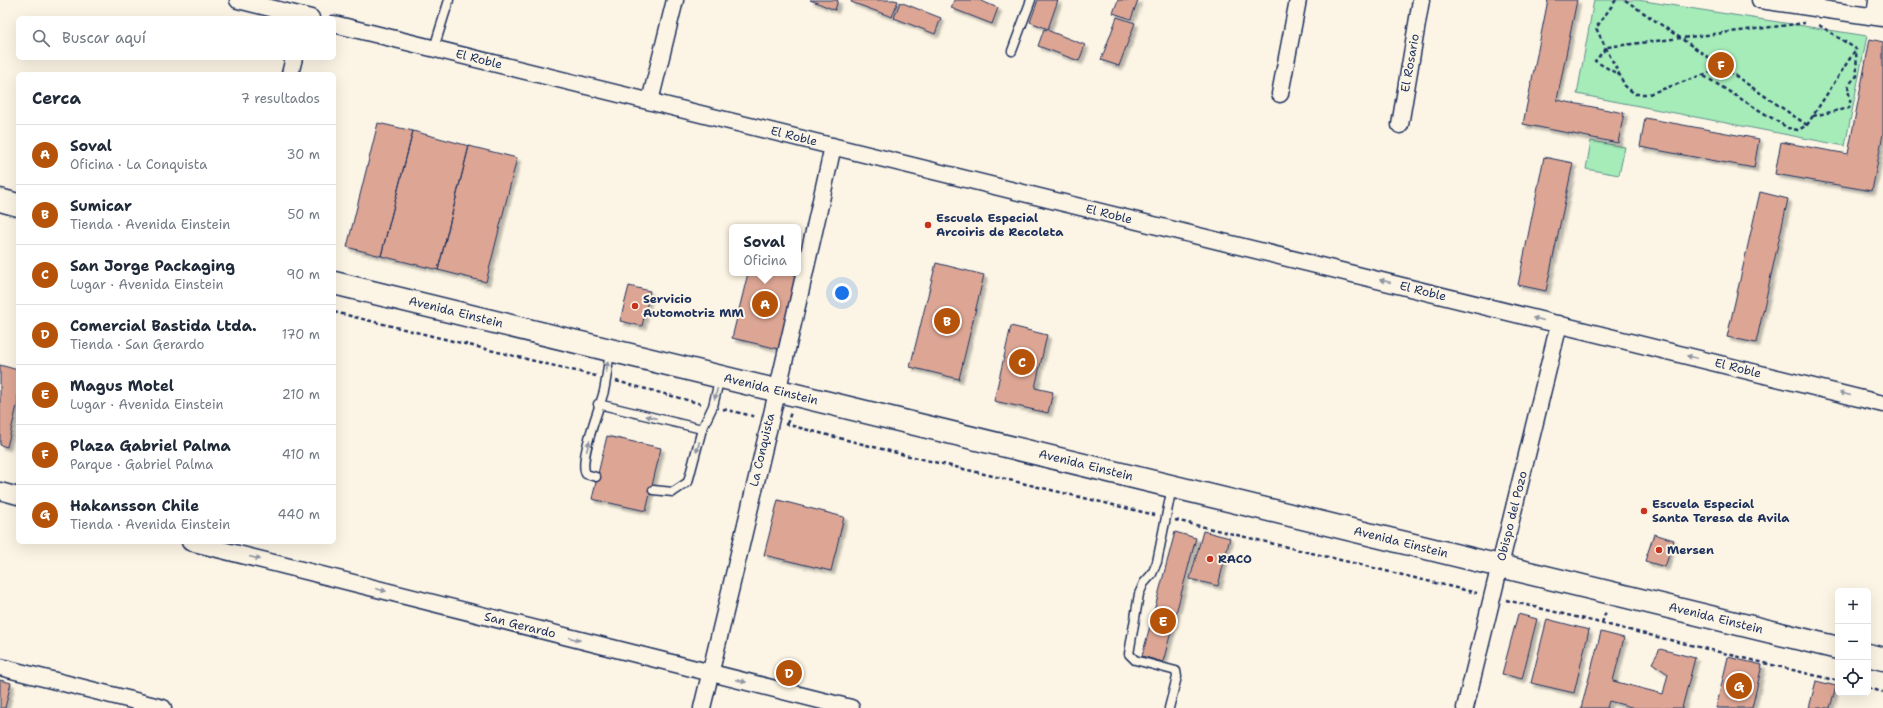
<!DOCTYPE html>
<html lang="es">
<meta charset="utf-8">
<style>
:root{--surface:#fff;--page:#f2f2f3;--text:#1f2937;--muted:#747a83;--line:#e0e1e3;--accent:#b45309}
body{margin:0;font-family:"Shantell Sans",sans-serif;background:var(--page);color:var(--text)}
.controls{position:absolute;right:12px;bottom:12px;display:grid;overflow:hidden;border-radius:6px;box-shadow:0 4px 16px #0002}
.controls button{width:36px;height:36px;display:grid;place-items:center;padding:0;border:0;border-bottom:1px solid var(--line);background:var(--surface);color:var(--text);font:20px sans-serif}
.you{position:absolute;left:842px;top:293px;width:14px;height:14px;margin:-10px;border:3px solid #fff;border-radius:50%;background:#1a73e8;box-shadow:0 0 0 6px #1a73e833}
.badge{display:grid;place-items:center;width:26px;height:26px;border-radius:50%;background:var(--accent);color:#fff;font-size:13px;font-weight:700}
.pin{position:absolute;translate:-50% -50%;border:2px solid #fff;box-shadow:0 1px 4px #0006}
.popup{position:absolute;left:729px;top:224px;width:72px;height:52px;box-sizing:border-box;display:grid;place-content:center;border-radius:6px;background:var(--surface);filter:drop-shadow(0 1px 3px #0005);font-size:13px;white-space:nowrap;color:var(--muted)}
.popup b{font-size:15px;color:var(--text)}
.popup::after{content:'';position:absolute;left:50%;top:100%;margin-left:-8px;border:8px solid transparent;border-top-color:var(--surface)}
.list{margin:0;padding:0;list-style:none}
h2{display:flex;justify-content:space-between;align-items:center;height:52px;margin:0;padding:0 16px;font-size:17px}
h2 small{font-size:13px;font-weight:400;color:var(--muted)}
.list li{display:grid;grid-template-columns:26px 1fr auto;gap:12px;align-items:center;box-sizing:border-box;height:60px;padding:0 16px;border-top:1px solid var(--line)}
.list b{display:block;font-size:15px;white-space:nowrap}
.list p{margin:0;font-size:13px;white-space:nowrap;color:var(--muted)}
.list em{font-size:13px;font-style:normal;color:var(--muted)}
.icon{flex:none;width:22px;height:22px;fill:none;stroke:currentColor;stroke-width:2;stroke-linecap:round;stroke-linejoin:round}
.map{position:relative;flex:none;width:1883px;height:708px;overflow:hidden}
.search{position:absolute;background:var(--surface);box-shadow:0 4px 16px #0002;left:16px;top:16px;width:320px;height:44px;display:flex;align-items:center;gap:10px;box-sizing:border-box;padding:0 14px;border-radius:6px;color:var(--muted);font-size:15px}
.panel{position:absolute;background:var(--surface);box-shadow:0 4px 16px #0002;left:16px;top:72px;width:320px;height:472px;border-radius:6px}
.map>svg:first-child{display:block}
</style>
<div class="map">
<svg width="1883" height="708" viewBox="0 0 1883 708">
<defs>
<filter id="shadow"><feDropShadow dx="3.5" dy="3.5" stdDeviation="1" flood-color="#0004"/></filter>
</defs>
<rect width="100%" height="100%" fill="#fcf5e5"/>
<filter id="ink" filterUnits="userSpaceOnUse"><feTurbulence type="fractalNoise" baseFrequency=".025" numOctaves="2"/><feDisplacementMap in="SourceGraphic" scale="8" xChannelSelector="R" yChannelSelector="G"/><feConvolveMatrix kernelMatrix="1 2 1 2 8 2 1 2 1" color-interpolation-filters="sRGB"/></filter>
<g filter="url(#ink)">
<path fill="#a5ecb9" stroke="#608e8c" d="M1594,0H1638L1867,36L1845,146L1577,94Z
M1591,141L1625,147L1619,175L1586,169Z"/>
<path fill="#dda694" stroke="#1b2f5e" filter="url(#shadow)" d="M810,0H838L835,10Z
M852,0H894L898,1L892,17L851,2Z
M954,0H979L998,8L992,24L951,8Z
M1038,0H1058L1048,29L1030,22Z
M1118,0H1138L1131,19L1113,13Z
M1548,0H1577L1557,100L1624,113L1618,143L1523,124Z
M900,2L941,18L935,34L894,18Z
M1117,17L1135,23L1119,66L1101,60Z
M1044,29L1085,45L1079,61L1038,46Z
M1870,39L1883,42V134L1872,191L1775,174L1781,142L1848,154Z
M1645,118L1759,139L1754,168L1640,147Z
M378,123L413,131L381,256L347,247Z
M413,131L469,146L438,270L381,256Z
M469,146L517,158L486,282L438,270Z
M1544,157L1573,163L1546,291L1518,285Z
M1760,192L1788,199L1756,343L1727,337Z
M936,263L984,275L959,379L910,367Z
M748,273H798L779,349L732,338Z
M629,286L650,291L642,326L620,321Z
M1011,326L1047,335L1035,388L1053,392L1048,413L994,401Z
M0,365L18,370V402L7,447L0,445Z
M607,436L661,448L646,511L592,499Z
M778,500L844,517L831,571L764,555Z
M1203,531L1230,538L1218,586L1190,579Z
M1175,532L1196,538L1163,662L1142,656Z
M1654,534L1674,540L1665,567L1645,561Z
M1518,614L1537,619L1522,679L1502,674Z
M1547,619L1589,630L1574,693L1531,683Z
M1601,632L1624,638L1613,681L1663,694L1668,674L1652,663L1660,649L1695,658L1682,708H1635L1609,701L1607,708H1581Z
M1728,657L1762,665L1752,708H1716Z
M0,680L11,683L5,708H0Z
M1816,681L1836,686L1830,708H1809Z"/>
<g fill="none" stroke-linecap="round" stroke-linejoin="round">
<defs>
<path id="service" d="M434,48L449,0
M1012,51L1031,0
M598,404L702,429
M596,477L586,474C578,460 600,407 604,391C607,377 608,364 610,351
M653,490L673,492L688,482L702,429L713,406L720,377
M1169,708L1177,677L1176,671L1135,660L1129,654L1139,594L1144,583L1152,574L1157,562L1172,487"/>
<path id="minor" d="M238,0L311,18
M1760,0L1883,18
M1875,17L1877,0
M334,24L1883,404
M290,74L294,58
M1280,94L1298,0
M650,101L675,0
M1400,125L1421,0
M0,491L18,496
M190,542L851,708
M0,667L163,708
M702,708C747,521 792,334 833,146
M1465,708L1559,324"/>
<path id="secondary" d="M0,200L18,205
M334,283L1838,648
M1868,655L1883,659"/>
</defs>
<use href="#service" stroke="#1b2f5e" stroke-width="11"/>
<use href="#minor" stroke="#1b2f5e" stroke-width="19"/>
<use href="#secondary" stroke="#1b2f5e" stroke-width="25"/>
<path stroke="#1b2f5e" stroke-width="2.5" stroke-dasharray="4 3" stroke-linecap="butt" d="M1616,0L1596,28L1625,86L1635,94H1649L1722,68
M1625,0L1807,125
M1819,25L1856,49
M1621,76L1595,61L1607,47L1805,23
M1704,76L1788,128L1798,130L1807,125L1856,49
M1813,116L1849,108C1854,92 1840,91 1857,76L1856,49
M334,312L596,376
M616,381L702,404
M723,409L757,417
M785,424L901,454L1155,515
M787,424L791,412
M1175,520L1477,593
M1506,600L1838,681
M1602,623L1606,611
M1868,688L1883,692"/>
<use href="#service" stroke="#fcf5e5" stroke-width="8"/>
<use href="#minor" stroke="#fcf5e5" stroke-width="16"/>
<use href="#secondary" stroke="#fcf5e5" stroke-width="22"/>
</g>
<defs><path id="oneway-solid" d="M-6-.8H1V-3.2L6.5 0L1 3.2V.8H-6Z"/></defs>
<g fill="#8c92a2">
<use href="#oneway-solid" transform="translate(1385 281) rotate(-166)"/>
<use href="#oneway-solid" transform="translate(1538 319) rotate(-166)"/>
<use href="#oneway-solid" transform="translate(1692 357) rotate(-166)"/>
<use href="#oneway-solid" transform="translate(607 367) rotate(-83)"/>
<use href="#oneway-solid" transform="translate(716 394) rotate(104)"/>
<use href="#oneway-solid" transform="translate(1845 394) rotate(-166)"/>
<use href="#oneway-solid" transform="translate(651 417) rotate(-166)"/>
<use href="#oneway-solid" transform="translate(588 446) rotate(-76)"/>
<use href="#oneway-solid" transform="translate(698 447) rotate(104)"/>
<use href="#oneway-solid" transform="translate(255 558) rotate(14)"/>
<use href="#oneway-solid" transform="translate(381 590) rotate(14)"/>
<use href="#oneway-solid" transform="translate(575 639) rotate(14)"/>
<use href="#oneway-solid" transform="translate(741 681) rotate(14)"/>
</g>
</g>
<g fill="#c8321e" stroke="#fcf5e5" stroke-width="1.5">
<circle cx="928" cy="225" r="4"/>
<circle cx="635" cy="306" r="4"/>
<circle cx="1644" cy="511" r="4"/>
<circle cx="1659" cy="550" r="4"/>
<circle cx="1210" cy="559" r="4"/>
</g>
<g text-anchor="middle" dominant-baseline="central" stroke-width="4" stroke-linejoin="round" paint-order="stroke">
<g font-size="12" fill="#1b2f5e" stroke="#fcf5e5">
<text transform="translate(479 59) rotate(14)">El Roble</text>
<text transform="translate(1410 63) rotate(-80)">El Rosario</text>
<text transform="translate(794 136) rotate(14)">El Roble</text>
<text transform="translate(1109 214) rotate(14)">El Roble</text>
<text transform="translate(1423 291) rotate(14)">El Roble</text>
<text transform="translate(456 312) rotate(14)">Avenida Einstein</text>
<text transform="translate(1738 368) rotate(14)">El Roble</text>
<text transform="translate(771 389) rotate(14)">Avenida Einstein</text>
<text transform="translate(762 450) rotate(-77)">La Conquista</text>
<text transform="translate(1086 465) rotate(14)">Avenida Einstein</text>
<text transform="translate(1512 516) rotate(-76)">Obispo del Pozo</text>
<text transform="translate(1401 542) rotate(14)">Avenida Einstein</text>
<text transform="translate(1716 618) rotate(14)">Avenida Einstein</text>
<text transform="translate(520 625) rotate(14)">San Gerardo</text>
</g>
<g font-size="12" font-weight="bold" fill="#1b2f5e" stroke="#fcf5e5" text-anchor="start">
<text x="936" y="218">Escuela Especial<tspan x="936" dy="14">Arcoiris de Recoleta</tspan></text>
<text x="643" y="299">Servicio<tspan x="643" dy="14">Automotriz MM</tspan></text>
<text x="1652" y="504">Escuela Especial<tspan x="1652" dy="14">Santa Teresa de Avila</tspan></text>
<text x="1667" y="550">Mersen</text>
<text x="1218" y="559">RACO</text>
</g>
</g>
</svg>
<div class="controls">
<button>+</button>
<button>−</button>
<button><svg class="icon" aria-label="locate" viewBox="0 0 24 24"><circle cx="12" cy="12" r="6"/><path d="M12 2v4M12 18v4M2 12h4M18 12h4"/></svg></button>
</div>
<div class="you"></div>
<div class="pin badge" style="left:765px;top:304px">A</div>
<div class="popup"><b>Soval</b>Oficina</div>
<div class="pin badge" style="left:947px;top:321px">B</div>
<div class="pin badge" style="left:1022px;top:362px">C</div>
<div class="pin badge" style="left:789px;top:673px">D</div>
<div class="pin badge" style="left:1163px;top:621px">E</div>
<div class="pin badge" style="left:1721px;top:65px">F</div>
<div class="pin badge" style="left:1739px;top:686px">G</div>
<div class="search"><svg class="icon" aria-label="search" viewBox="0 0 24 24"><circle cx="10" cy="10" r="6"/><path d="M15 15l6 6"/></svg>Buscar aquí</div>
<section class="panel">
<h2>Cerca<small>7 resultados</small></h2>
<ul class="list">
<li><span class="badge">A</span><div><b>Soval</b><p>Oficina · La Conquista</p></div><em>30 m</em></li>
<li><span class="badge">B</span><div><b>Sumicar</b><p>Tienda · Avenida Einstein</p></div><em>50 m</em></li>
<li><span class="badge">C</span><div><b>San Jorge Packaging</b><p>Lugar · Avenida Einstein</p></div><em>90 m</em></li>
<li><span class="badge">D</span><div><b>Comercial Bastida Ltda.</b><p>Tienda · San Gerardo</p></div><em>170 m</em></li>
<li><span class="badge">E</span><div><b>Magus Motel</b><p>Lugar · Avenida Einstein</p></div><em>210 m</em></li>
<li><span class="badge">F</span><div><b>Plaza Gabriel Palma</b><p>Parque · Gabriel Palma</p></div><em>410 m</em></li>
<li><span class="badge">G</span><div><b>Hakansson Chile</b><p>Tienda · Avenida Einstein</p></div><em>440 m</em></li>
</ul>
</section>
</div>
